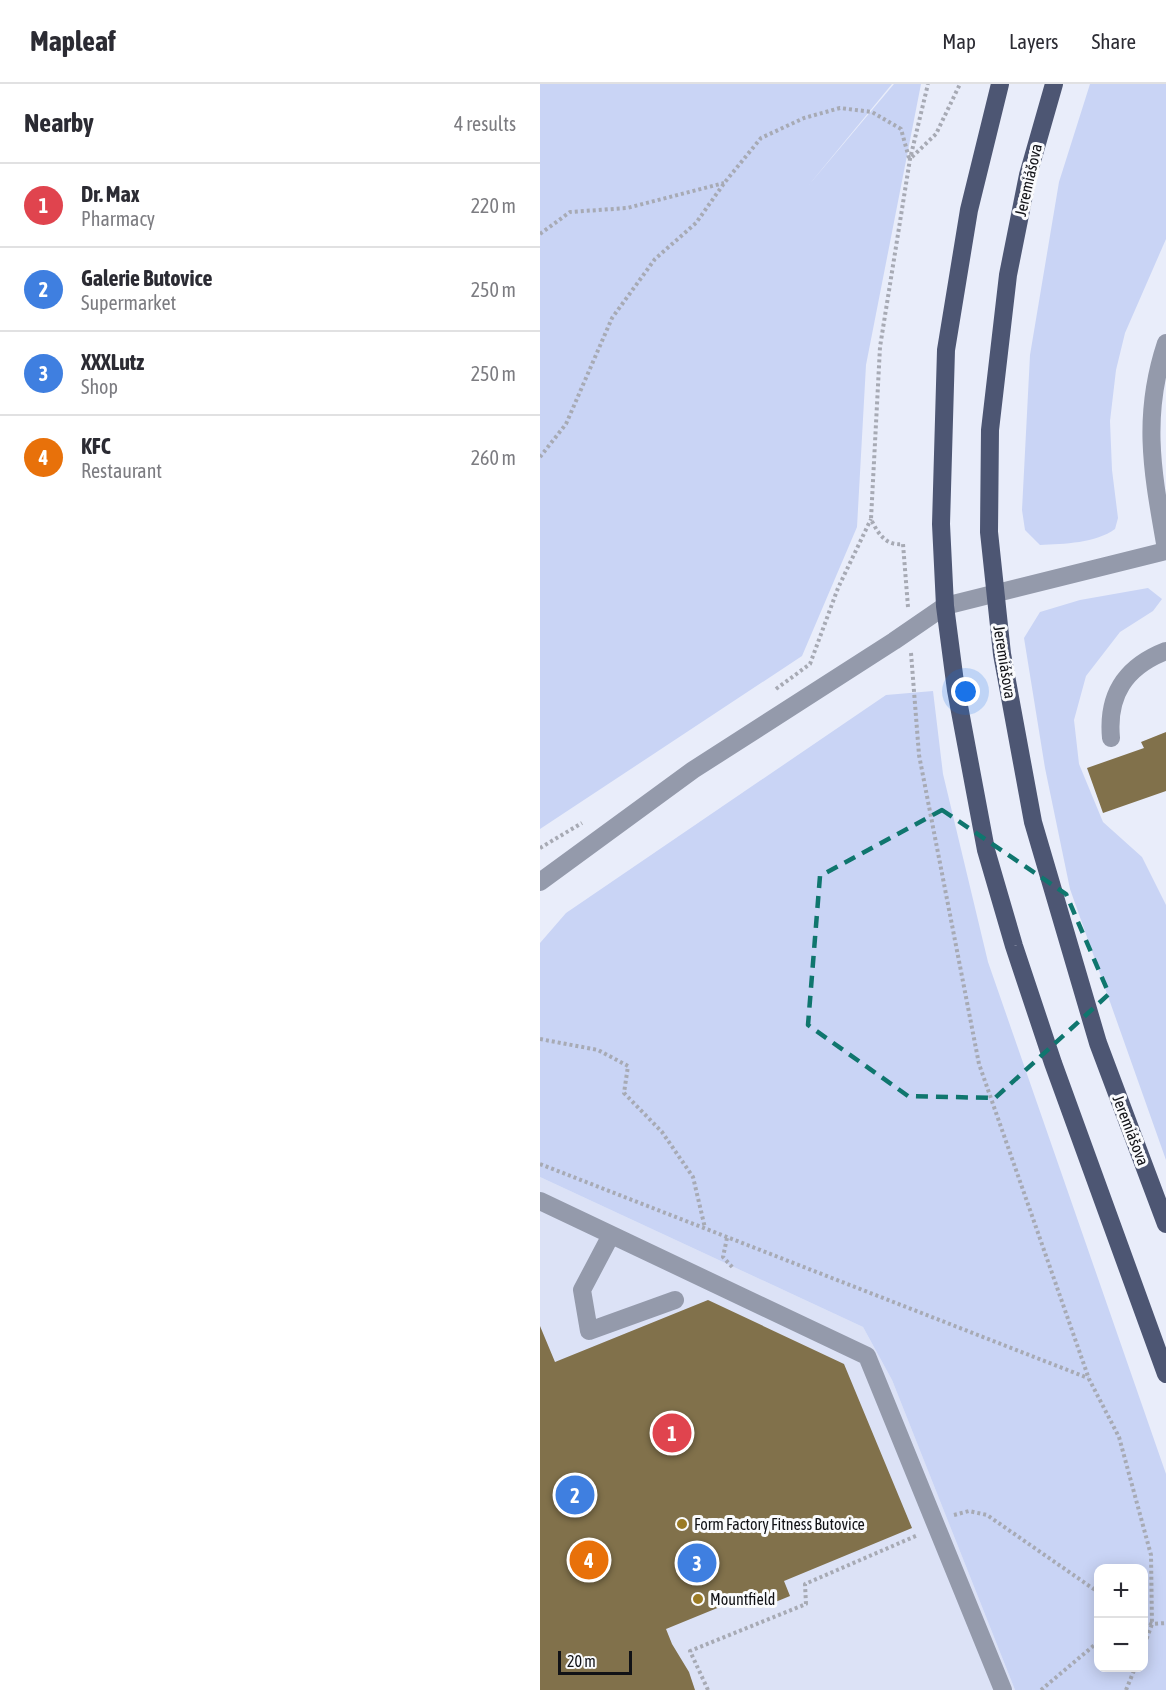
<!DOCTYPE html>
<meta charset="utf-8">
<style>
:root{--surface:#fff;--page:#f7f7f7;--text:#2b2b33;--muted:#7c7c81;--line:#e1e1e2;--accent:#9b7b25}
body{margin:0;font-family:"Asap Condensed",sans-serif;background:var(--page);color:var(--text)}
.controls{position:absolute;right:18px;bottom:18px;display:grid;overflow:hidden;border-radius:12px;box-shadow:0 3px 15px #0003}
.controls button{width:54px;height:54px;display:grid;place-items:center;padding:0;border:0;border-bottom:2px solid var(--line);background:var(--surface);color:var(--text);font:30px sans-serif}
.scale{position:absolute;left:18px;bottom:15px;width:74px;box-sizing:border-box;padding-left:6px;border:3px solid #111216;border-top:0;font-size:16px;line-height:21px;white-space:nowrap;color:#111216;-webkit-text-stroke:4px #fafbfd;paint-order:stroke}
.you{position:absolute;left:426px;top:608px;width:21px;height:21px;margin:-15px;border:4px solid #fff;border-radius:50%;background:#1a73e8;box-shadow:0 0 0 9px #1a73e833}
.badge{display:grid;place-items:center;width:39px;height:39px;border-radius:50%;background:var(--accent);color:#fff;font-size:20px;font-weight:700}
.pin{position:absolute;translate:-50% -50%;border:3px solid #fff;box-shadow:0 2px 6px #0006}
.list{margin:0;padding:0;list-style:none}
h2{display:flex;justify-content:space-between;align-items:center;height:78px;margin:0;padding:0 24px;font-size:26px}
h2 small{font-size:20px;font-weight:400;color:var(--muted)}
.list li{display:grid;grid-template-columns:39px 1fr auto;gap:18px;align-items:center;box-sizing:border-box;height:84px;padding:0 24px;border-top:2px solid var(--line)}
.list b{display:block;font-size:22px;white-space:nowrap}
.list p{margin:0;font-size:20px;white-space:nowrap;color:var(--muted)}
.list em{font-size:20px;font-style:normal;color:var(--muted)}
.map{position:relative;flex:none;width:626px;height:1606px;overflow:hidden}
header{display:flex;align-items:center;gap:36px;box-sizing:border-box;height:84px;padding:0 30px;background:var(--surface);border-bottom:2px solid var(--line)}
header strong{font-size:28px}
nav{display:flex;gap:33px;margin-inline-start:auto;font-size:21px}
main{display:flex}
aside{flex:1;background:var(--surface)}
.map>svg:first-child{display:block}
</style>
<header>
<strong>Mapleaf</strong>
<nav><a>Map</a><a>Layers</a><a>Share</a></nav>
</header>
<main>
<aside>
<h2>Nearby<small>4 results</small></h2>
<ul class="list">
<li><span class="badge" style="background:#e0444e">1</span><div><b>Dr. Max</b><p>Pharmacy</p></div><em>220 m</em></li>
<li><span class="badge" style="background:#3f7fe0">2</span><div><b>Galerie Butovice</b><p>Supermarket</p></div><em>250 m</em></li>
<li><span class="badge" style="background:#3f7fe0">3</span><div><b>XXXLutz</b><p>Shop</p></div><em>250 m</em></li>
<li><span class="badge" style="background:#e8710a">4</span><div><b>KFC</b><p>Restaurant</p></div><em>260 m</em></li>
</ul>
</aside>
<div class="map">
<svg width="626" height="1606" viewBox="0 0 626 1606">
<rect width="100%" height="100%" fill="#e9edfa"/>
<path fill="#dce2f6" d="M0,1093L323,1243L352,1296L475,1606H0Z"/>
<path fill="#c9d4f5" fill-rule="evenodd" d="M0,0H352L268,102L354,0H381L326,281L317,443L262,572L0,745Z
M550,0H626V155L585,249L576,286L570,337L572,386L578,434L575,445C556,459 524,460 500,461L485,446L482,426L490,271L519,98Z
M608,504L622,515L613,527L580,548L546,592L534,636L539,680L563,738L602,773L626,821V1076L530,805L505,684L484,554L500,528L540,516Z
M393,607L403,690L448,878L626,1390V1606H475L352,1296L323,1243L0,1093V859L26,829L346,611ZM558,1484H604V1584H558Z"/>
<path fill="#81714b" d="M626,648V707L563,729L547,684L604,664L601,658Z
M168,1216L304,1280L372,1444L244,1497L250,1512L221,1524L214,1509L126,1545L132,1560L149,1588L155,1606H0V1242L15,1278Z"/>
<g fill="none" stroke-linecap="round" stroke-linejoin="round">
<path stroke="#a7aab4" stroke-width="4" stroke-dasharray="3 3" stroke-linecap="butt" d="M372,73L396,50L420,0
M0,150L30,128L87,124L184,99
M0,373L26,340L72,234L115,175L156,139L185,98L221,54L264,34L300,24L332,28L361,45L369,74
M368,523L363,460C346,462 338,450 331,435L340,263L370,75L388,0
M371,569L379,671L439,980L549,1295L579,1353L611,1471L612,1540L604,1562
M236,605L270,580L298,504L331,435
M0,764L42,739
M0,955L58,966L88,982L84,1009L122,1048L153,1093L165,1144
M0,1080L548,1294
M187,1154L183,1173L194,1185
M414,1431L429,1427L447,1431L558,1508
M604,1536L612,1540L626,1539
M168,1606L150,1567L266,1520L265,1500L378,1451
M501,1606L558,1558
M586,1606L595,1584"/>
<path stroke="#949aab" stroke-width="18" d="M626,259C601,334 613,390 626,465
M571,654C567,611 585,583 626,567
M0,798L153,686L354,557L405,522L626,467
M0,1117L327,1272L463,1606
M71,1151L42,1206L49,1247L135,1216"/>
<path stroke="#4d5673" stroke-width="18" d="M460,0L429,126L406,266L401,440L405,522L416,606L446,766L474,862L513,979L626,1290
M514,0L488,91L468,191L450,346L449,448L462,570L493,738L558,959L626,1140"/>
</g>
<path fill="none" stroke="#0f766e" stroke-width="4.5" stroke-dasharray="12 8" stroke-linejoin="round" d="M402,726L526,810L569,910L455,1014L368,1012L268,941L280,792Z"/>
<g fill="#9b7b25" stroke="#fafbfd" stroke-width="2">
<circle cx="142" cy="1440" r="6"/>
<circle cx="158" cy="1515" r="6"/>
</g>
<g text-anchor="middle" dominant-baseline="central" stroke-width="6" stroke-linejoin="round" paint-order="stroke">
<g font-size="16" fill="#111216" stroke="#fafbfd">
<text transform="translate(488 96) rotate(-77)">Jeremiášova</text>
<text transform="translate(465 578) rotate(81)">Jeremiášova</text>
<text transform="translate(591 1046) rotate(69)">Jeremiášova</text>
</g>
<g font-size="16" fill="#111216" stroke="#fafbfd" text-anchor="start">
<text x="154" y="1440">Form Factory Fitness Butovice</text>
<text x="170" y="1515">Mountfield</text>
</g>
</g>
</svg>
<div class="controls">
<button>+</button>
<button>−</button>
</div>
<div class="scale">20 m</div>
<div class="you"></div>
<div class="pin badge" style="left:132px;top:1349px;background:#e0444e">1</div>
<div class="pin badge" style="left:35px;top:1411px;background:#3f7fe0">2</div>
<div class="pin badge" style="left:157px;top:1479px;background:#3f7fe0">3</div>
<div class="pin badge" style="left:49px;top:1476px;background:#e8710a">4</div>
</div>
</main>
